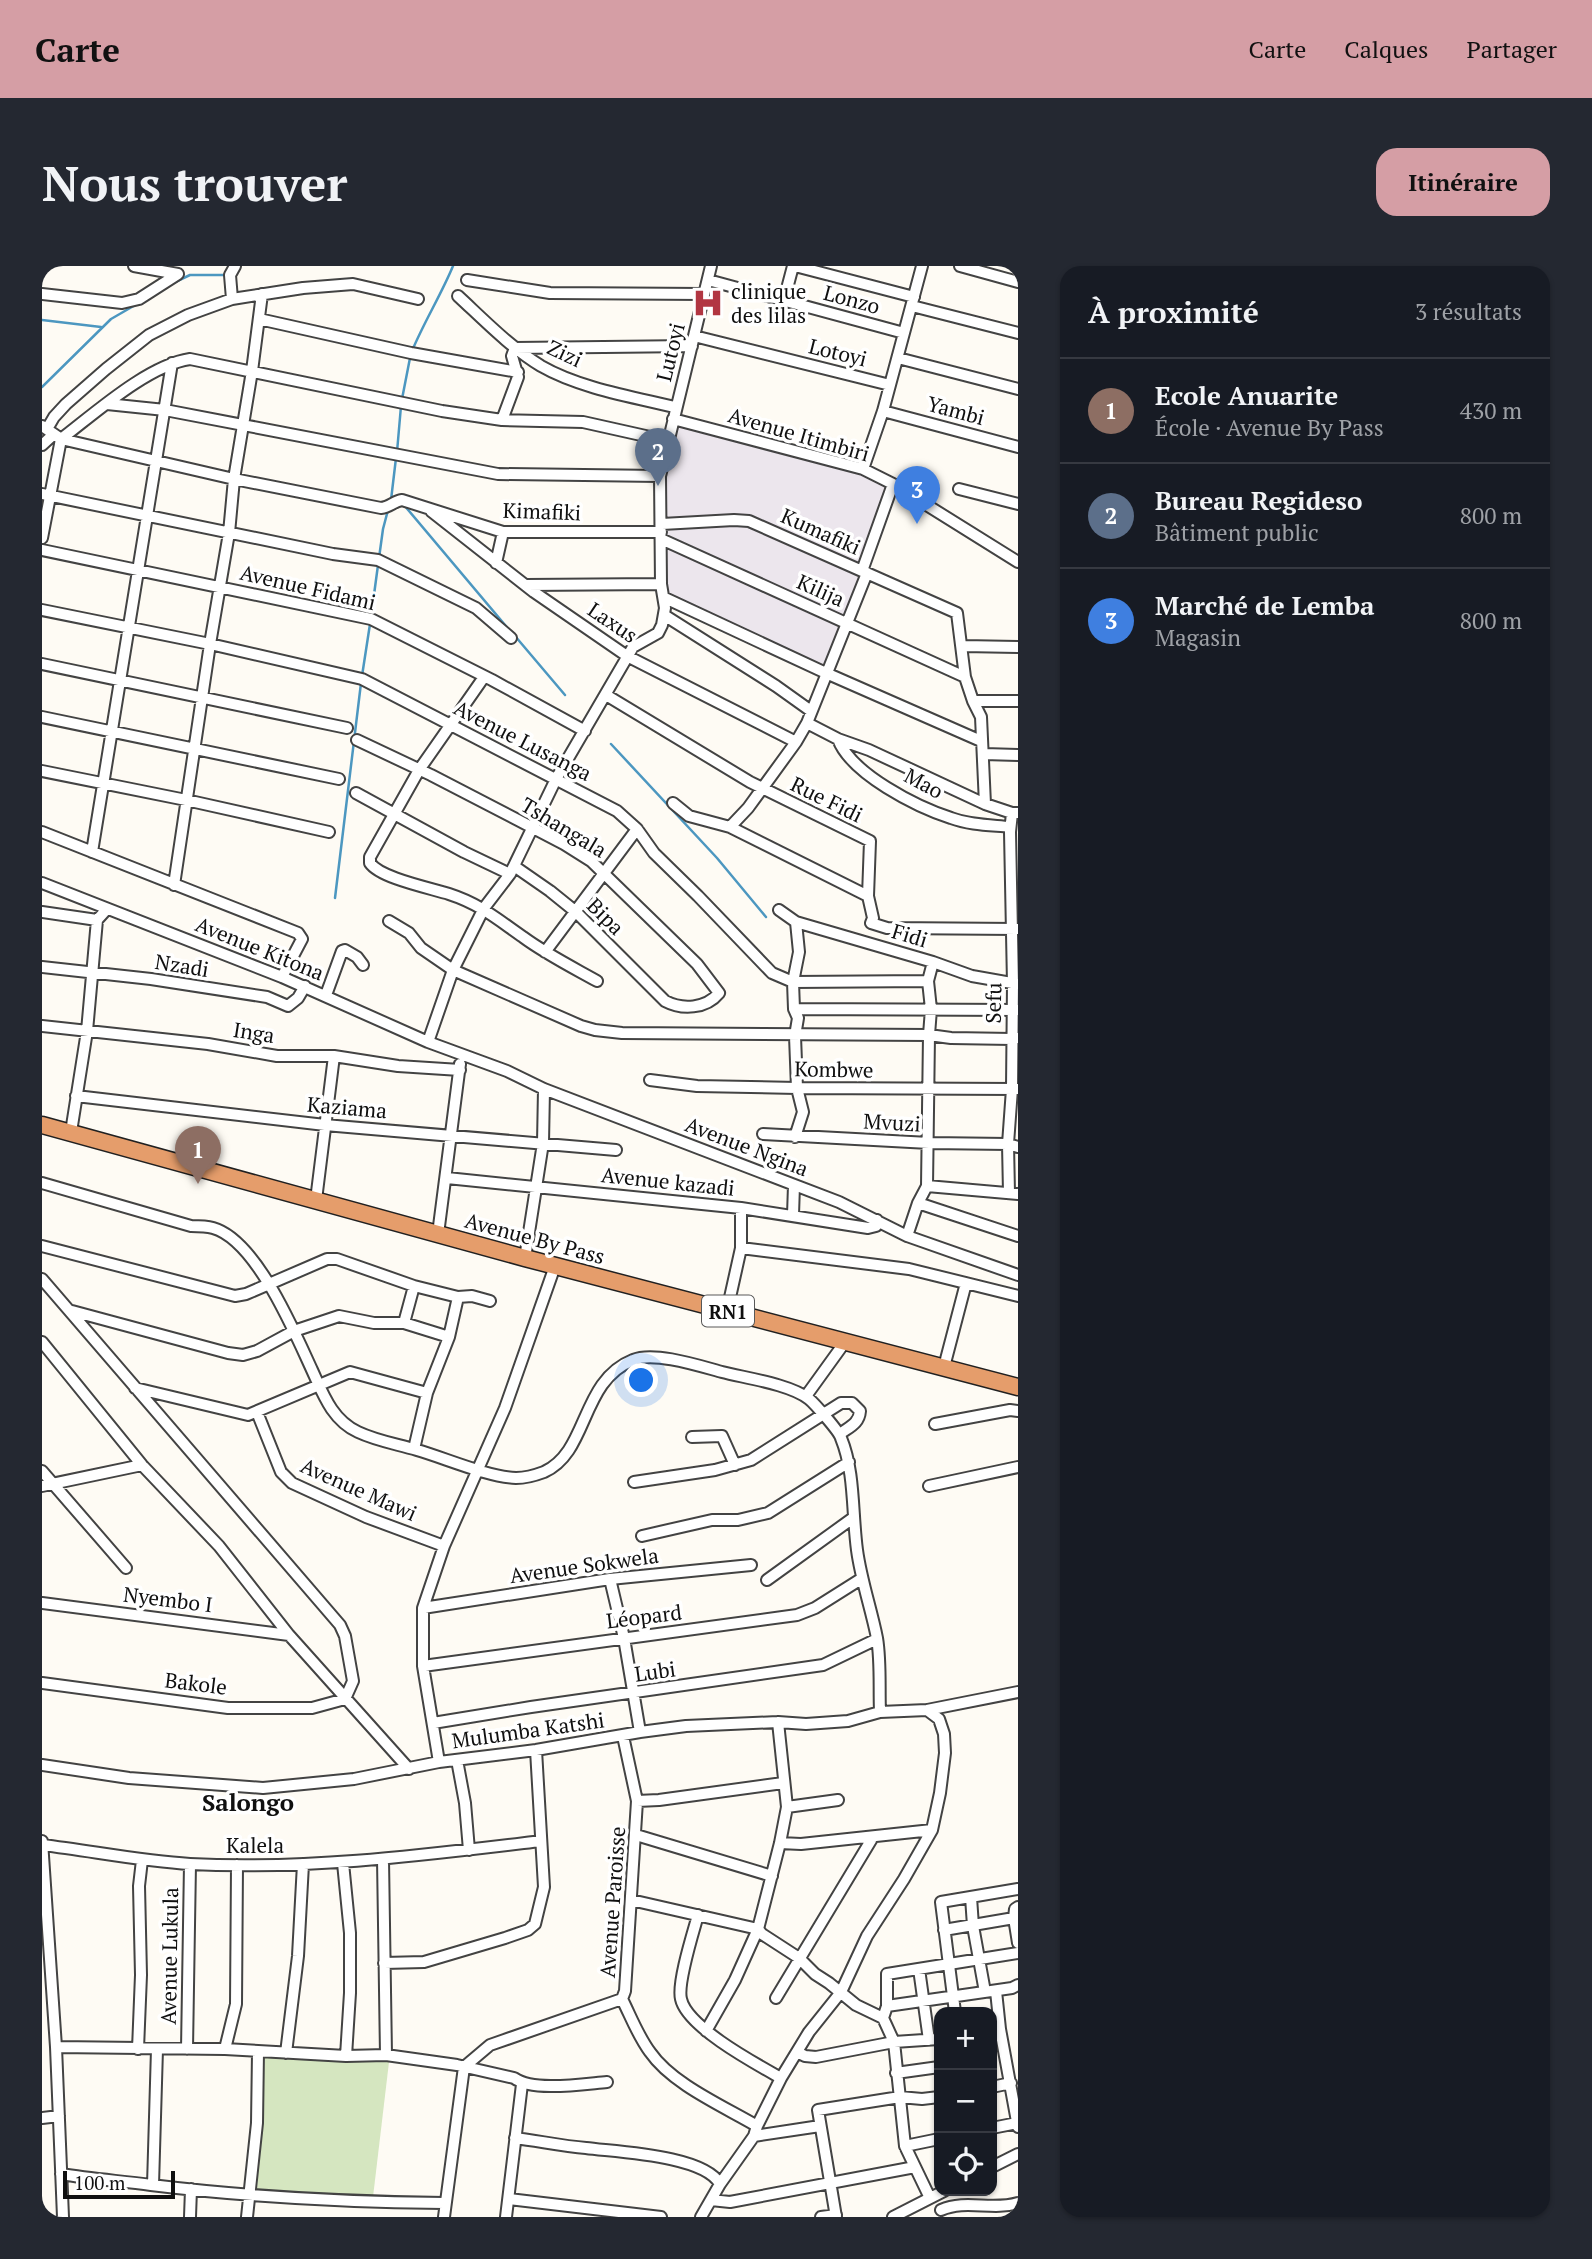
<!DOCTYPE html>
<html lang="fr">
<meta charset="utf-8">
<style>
:root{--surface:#171b24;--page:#242831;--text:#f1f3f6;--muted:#9ea1a6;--line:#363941;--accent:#d59ea5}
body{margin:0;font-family:"PT Serif",serif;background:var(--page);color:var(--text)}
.controls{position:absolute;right:21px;bottom:21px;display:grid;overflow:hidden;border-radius:14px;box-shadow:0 2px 5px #0004}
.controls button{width:63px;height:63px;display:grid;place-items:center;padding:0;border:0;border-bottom:2px solid var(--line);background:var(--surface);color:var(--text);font:35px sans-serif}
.scale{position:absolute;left:21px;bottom:18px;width:112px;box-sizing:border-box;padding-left:7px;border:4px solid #101010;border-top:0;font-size:19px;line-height:24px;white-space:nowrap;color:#101010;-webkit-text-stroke:5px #fff;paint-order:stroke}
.you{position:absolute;left:600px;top:1115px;width:24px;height:24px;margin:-18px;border:5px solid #fff;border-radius:50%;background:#1a73e8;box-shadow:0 0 0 10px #1a73e833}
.badge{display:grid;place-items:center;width:46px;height:46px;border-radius:50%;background:var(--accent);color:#fff;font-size:23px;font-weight:700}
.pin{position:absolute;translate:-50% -58px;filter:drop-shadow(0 2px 4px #0008)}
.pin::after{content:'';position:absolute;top:37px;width:24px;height:21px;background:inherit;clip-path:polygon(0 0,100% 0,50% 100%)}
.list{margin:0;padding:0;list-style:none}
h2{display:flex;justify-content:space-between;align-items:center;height:91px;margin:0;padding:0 28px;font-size:30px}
h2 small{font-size:23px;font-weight:400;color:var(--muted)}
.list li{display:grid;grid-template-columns:46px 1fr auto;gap:21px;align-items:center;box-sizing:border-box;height:105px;padding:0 28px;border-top:2px solid var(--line)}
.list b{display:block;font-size:26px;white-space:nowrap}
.list p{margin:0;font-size:23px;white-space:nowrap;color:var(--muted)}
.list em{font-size:23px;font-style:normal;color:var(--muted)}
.icon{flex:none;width:38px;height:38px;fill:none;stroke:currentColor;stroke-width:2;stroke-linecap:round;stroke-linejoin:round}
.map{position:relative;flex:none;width:976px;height:1951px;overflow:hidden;border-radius:21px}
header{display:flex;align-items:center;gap:42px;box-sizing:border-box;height:98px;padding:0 35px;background:var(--accent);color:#111}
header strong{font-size:33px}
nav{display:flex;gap:38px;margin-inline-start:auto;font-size:24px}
.intro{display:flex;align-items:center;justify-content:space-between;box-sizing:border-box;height:168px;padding:0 42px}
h1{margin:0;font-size:49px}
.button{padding:18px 32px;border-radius:21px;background:var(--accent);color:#111;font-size:24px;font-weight:700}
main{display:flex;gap:42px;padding:0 42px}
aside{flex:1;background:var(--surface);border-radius:21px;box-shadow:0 2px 5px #0004}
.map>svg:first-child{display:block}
</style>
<header>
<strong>Carte</strong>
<nav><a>Carte</a><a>Calques</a><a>Partager</a></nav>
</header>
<div class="intro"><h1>Nous trouver</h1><a class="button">Itinéraire</a></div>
<main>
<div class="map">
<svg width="976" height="1951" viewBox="0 0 976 1951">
<rect width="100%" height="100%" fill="#fefbf4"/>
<path fill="#ece6ed" d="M636,160L826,207L849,219L818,302L727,261L623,255L622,210Z
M701,257L821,307L806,356L625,273V258Z
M622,276L804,358L784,406L628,329L623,318Z"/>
<path fill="#d5e6c0" d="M223,1788L347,1796L331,1931L215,1923Z"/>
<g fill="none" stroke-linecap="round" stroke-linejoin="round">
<path stroke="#4c97c0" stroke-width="2.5" d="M131,17L148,9H185
M0,54L59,61
M370,85C382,56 399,29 411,0
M0,121L69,53L95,38
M360,133L368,92
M355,186L359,140
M349,234L354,192
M362,239L468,365
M337,292L341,263L346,244
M329,351L336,299
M473,370L523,429
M320,410L328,358
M569,478L675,592L724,651
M293,632L319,417"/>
<defs>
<path id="minor" d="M92,0L136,8
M753,0L872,31
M918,0L976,16
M425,14L508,27L662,28
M666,14L862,67
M0,28L80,37L97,33L136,8
M416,30C443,55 468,81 499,100C537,122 591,131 633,141
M190,33L188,9L193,0
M742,34L751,0
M870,40L976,67
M217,53L369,87L476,106
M652,70L848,119
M856,92L976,123
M65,138L123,144L456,208L618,210
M841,145L976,181
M631,153L821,203L851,218L976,296
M460,154L476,111L470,90L473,82L650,80
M0,160L19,173L192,213L339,242C348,241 352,235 360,234L461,266H619
M5,163L12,151L24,138L64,103L107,69L146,49L190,33L261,22L311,18L376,33
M0,179L12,168
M821,203L841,145L880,0
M917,223L976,238
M0,228L291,288L336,294L434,342L469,372
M389,245L492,326L585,390L754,476
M620,258L692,254L707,255L915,347L923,411L931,435L939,451L943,538
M0,272L19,173C52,148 106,99 148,93L400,145L460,154L541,156L626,175
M619,273L923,411
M0,284L329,353L450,414L543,465
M454,297L461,266
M820,305L851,218
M484,319L619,318
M623,332L784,407L939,475
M0,344L168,378L320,413L575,545L595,563L612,587L656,630L730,707L751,716L886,715
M622,349L734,420L769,445
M921,380L976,381
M0,398L305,462
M442,411L377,504L328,591V597C338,612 388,622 407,628C438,638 455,653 481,671C504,688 530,701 555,715
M564,429L708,516L828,575L826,630L831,652L829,657L845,662L976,663
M931,435H976
M0,451L297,513
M765,457L796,473L827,484L943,538L970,547H976
M796,473C809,508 875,541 909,552C928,559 948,559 968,561
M315,474L389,509L522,578L549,595L655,698L677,727C664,743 640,744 623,735L534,646L508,625L472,600
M942,488L976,489
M0,505L144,534L287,566
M314,527L422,586L468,608
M631,537L647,550L688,561L826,630
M688,561L706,542L754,476L765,457L825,307
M0,566L256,667L260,673L240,711
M50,586L130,97
M0,617L240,711L386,776L465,805L502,823L797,936L865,970L976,1009
M132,619L168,378L187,267L192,213L210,105L220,28
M737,644L754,656L891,696L930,710L976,718
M0,646L55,654
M347,655L367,667L379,682L411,704L539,760L553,764L580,767L887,769L909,772L970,773L976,772
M503,686L595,563
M0,701L109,713L225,731L246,740L256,732L263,720
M284,729L300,685L303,684L315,691L321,699
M752,743L976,744
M0,760L166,778L235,790H292L356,800L418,804
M386,776L411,704L442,642L468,608L514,513L591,381L616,367L620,359L623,342L619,318L618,210L669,0
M608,814L655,820L755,822L976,823
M34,830L283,859L574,884
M29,866L45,765L55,654L65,643
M721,868L887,877L966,878L976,881
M753,871L761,846L755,822L753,770L756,752L752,743L751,716L757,686L754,656
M405,912L699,942L826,962L834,960L835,954
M0,917L149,960C156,960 164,960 171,962C214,974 252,1065 270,1104C281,1128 290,1154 316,1166C335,1175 355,1178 375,1184C403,1192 446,1211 474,1212C482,1212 494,1209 502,1206C547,1186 538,1115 591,1094C612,1085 658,1100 680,1106C703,1112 748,1118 767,1133C772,1137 797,1165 799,1172C813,1206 810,1247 815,1284C819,1314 829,1342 835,1372C839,1396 837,1422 838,1446
M885,920L976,928
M967,927L966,878L970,823L971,718L968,566L970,547
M274,934L292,790
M876,937L976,970
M751,949L752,919
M396,968L418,798
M865,970L876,937L885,920L887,769L889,743L886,715L891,696
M0,980L193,1030L204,1028L285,993H295L372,1020L416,1031L407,1071L385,1127L372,1183
M699,982L867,1003L976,1030
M483,992L501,877L502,823
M0,1013L298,1359L303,1370L311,1415L303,1433L270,1442H186L0,1417
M416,1031L430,1030L448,1035
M30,1045L186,1087L201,1089L215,1085L252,1065L297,1050L332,1057H362L407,1071
M685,1045L699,982V942
M362,1057L372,1020
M0,1076L100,1199L177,1280L247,1369L367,1503
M902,1101L924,1017
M93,1122L206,1149L308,1106L385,1127
M764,1130L803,1076
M215,1146L239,1206L250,1217L324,1251L402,1280
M893,1158L968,1144L976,1145
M650,1171L680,1170L693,1199
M0,1205L84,1302
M592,1216L673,1204L709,1194L799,1137H810L818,1145C817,1158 807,1161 798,1168
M0,1220L100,1199
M887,1220L976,1201
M600,1270L670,1254H696L726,1247L807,1196
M568,1313L582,1372L598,1466
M725,1314L811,1252
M0,1337L247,1369
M381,1342L568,1313L709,1299
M381,1400L755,1349L773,1342L819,1313
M391,1457L489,1441L781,1399L835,1373
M415,1494L423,1537L427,1584
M397,1496L381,1400V1342L402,1280L463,1142L513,1000
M0,1499L87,1512L221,1522L312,1513L397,1496L494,1484L598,1466L644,1460L736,1456L764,1458L806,1455L838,1446L885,1444L976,1426
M595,1535L617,1534L741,1517
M745,1541L796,1534
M594,1569L730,1610
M0,1575L14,1781L21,1951
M738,1577L759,1578L890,1564
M0,1579C50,1585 99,1595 148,1598C266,1604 382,1589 499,1575
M341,1593L344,1789
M301,1597L308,1667V1727L304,1790
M929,1631L931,1660L943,1726
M589,1634L716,1663L720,1668L757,1692L773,1708L787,1717L814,1739L841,1752
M976,1641L973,1643L972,1652L976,1677
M656,1649C651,1667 635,1717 639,1733C645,1761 714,1798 739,1812
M902,1664L972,1652
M342,1697L382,1696L463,1672L486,1664L493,1658L502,1621L494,1484
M877,1703L887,1774
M954,1725L958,1763L976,1861
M734,1732L831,1571
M580,1733C589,1751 596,1770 608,1786C630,1818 681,1840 715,1860
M845,1740L970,1722L976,1719
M913,1746L899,1636L976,1623
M664,1765L693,1714L716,1663L738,1577L745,1541L736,1456
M14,1781L183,1783L304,1790L344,1789L415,1799L472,1812C491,1826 541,1818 565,1816
M96,1783L99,1709L97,1620L100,1594
M145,1783L148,1598
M183,1783L194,1738L195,1599
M755,1786L763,1790L774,1791L852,1776L897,1773
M244,1787L256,1690L261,1598
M854,1807L897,1801
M950,1821L969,1817
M0,1852L17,1850
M950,1862L975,1857
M712,1870L778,1860
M473,1872C497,1875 520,1880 544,1882C574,1886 662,1889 678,1918
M863,1880L897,1873
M950,1901L976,1888
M19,1908C49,1913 79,1915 109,1919C207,1931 304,1936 402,1937
M111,1919L115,1783
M888,1932L863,1880L852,1776L841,1752L845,1740V1708L976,1687
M467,1933L619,1951
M669,1934L688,1936L873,1901
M899,1944C924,1933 950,1945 976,1937
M148,1951L149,1923
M205,1951L215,1857L216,1786
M402,1951L422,1801L448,1779L580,1733L583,1725L595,1535L581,1470
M464,1951L480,1818
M659,1951L678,1918L712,1870L715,1860L739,1812L767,1766L799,1726L825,1670L862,1613L890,1564L898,1527L903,1487L902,1468L897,1453L885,1444
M779,1951L794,1949
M794,1951L776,1844L858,1831L880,1833L897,1831
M851,1951L902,1925"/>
<path id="highway" d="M0,859L483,992L976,1121"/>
</defs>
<use href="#minor" stroke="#434343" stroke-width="14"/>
<use href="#highway" stroke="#212121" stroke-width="19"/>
<use href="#minor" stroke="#fff" stroke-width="10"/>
<use href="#highway" stroke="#e59d6b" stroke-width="16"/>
</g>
<defs>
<symbol id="hospital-bare" viewBox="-9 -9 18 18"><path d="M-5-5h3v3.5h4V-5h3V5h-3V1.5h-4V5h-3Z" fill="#b23642" stroke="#fff" stroke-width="2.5" paint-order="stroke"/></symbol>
</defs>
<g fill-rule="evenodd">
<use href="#hospital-bare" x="644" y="15" width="44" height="44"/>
</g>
<g text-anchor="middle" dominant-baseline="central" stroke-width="7" stroke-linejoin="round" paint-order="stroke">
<rect fill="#fff" stroke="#585858" stroke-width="2" x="660" y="1029.5" width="52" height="31" rx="5"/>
<g font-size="19" font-weight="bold" fill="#101010">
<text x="686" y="1045">RN1</text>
</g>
<g font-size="21" fill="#101010" stroke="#fff" text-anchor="start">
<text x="689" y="25">clinique<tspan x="689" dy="24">des lilas</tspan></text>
</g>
<g font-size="21" fill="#101010" stroke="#fff">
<text transform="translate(810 33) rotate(15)">Lonzo</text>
<text transform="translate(628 86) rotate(-76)">Lutoyi</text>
<text transform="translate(796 86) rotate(14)">Lotoyi</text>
<text transform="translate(523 87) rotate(25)">Zizi</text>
<text transform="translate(914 144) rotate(15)">Yambi</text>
<text transform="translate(757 168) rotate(16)">Avenue Itimbiri</text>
<text transform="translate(500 245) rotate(2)">Kimafiki</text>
<text transform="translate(779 265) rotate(24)">Kumafiki</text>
<text transform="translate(266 321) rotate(13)">Avenue Fidami</text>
<text transform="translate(779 324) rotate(24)">Kilija</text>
<text transform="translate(571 356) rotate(34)">Laxus</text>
<text transform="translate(481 474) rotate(27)">Avenue Lusanga</text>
<text transform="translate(882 517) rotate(28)">Mao</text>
<text transform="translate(785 533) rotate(26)">Rue Fidi</text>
<text transform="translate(522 561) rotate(31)">Tshangala</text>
<text transform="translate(564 650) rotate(45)">Bipa</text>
<text transform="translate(868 669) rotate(17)">Fidi</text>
<text transform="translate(218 682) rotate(22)">Avenue Kitona</text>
<text transform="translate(140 699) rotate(9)">Nzadi</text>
<text transform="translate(951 737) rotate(-89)">Sefu</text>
<text transform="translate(212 766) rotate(9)">Inga</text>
<text transform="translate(792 803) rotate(1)">Kombwe</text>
<text transform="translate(305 841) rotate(5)">Kaziama</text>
<text transform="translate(850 856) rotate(3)">Mvuzi</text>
<text transform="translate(705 880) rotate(21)">Avenue Ngina</text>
<text transform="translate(626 915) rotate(6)">Avenue kazadi</text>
<text transform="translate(493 972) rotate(15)">Avenue By Pass</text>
<text transform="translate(317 1223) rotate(24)">Avenue Mawi</text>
<text transform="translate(542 1299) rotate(-8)">Avenue Sokwela</text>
<text transform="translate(126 1333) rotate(7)">Nyembo I</text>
<text transform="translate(602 1350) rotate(-7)">Léopard</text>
<text transform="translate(613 1405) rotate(-8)">Lubi</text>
<text transform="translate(154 1417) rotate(7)">Bakole</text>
<text transform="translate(486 1464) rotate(-8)">Mulumba Katshi</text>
<text x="213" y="1579">Kalela</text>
<text transform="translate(570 1636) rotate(-86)">Avenue Paroisse</text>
<text transform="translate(127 1690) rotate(-89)">Avenue Lukula</text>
</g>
<g font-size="24" font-weight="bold" fill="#101010" stroke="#fff">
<text x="206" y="1536">Salongo</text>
</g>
</g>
</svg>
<div class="controls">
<button>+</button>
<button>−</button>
<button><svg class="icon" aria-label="locate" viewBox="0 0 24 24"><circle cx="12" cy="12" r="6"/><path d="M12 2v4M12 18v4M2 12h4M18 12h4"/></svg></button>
</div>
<div class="scale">100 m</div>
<div class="you"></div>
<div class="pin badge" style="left:156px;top:918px;background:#8d6e63">1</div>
<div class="pin badge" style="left:616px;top:220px;background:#5c6f8a">2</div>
<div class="pin badge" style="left:875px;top:258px;background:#3f7fe0">3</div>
</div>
<aside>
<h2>À proximité<small>3 résultats</small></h2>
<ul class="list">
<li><span class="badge" style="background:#8d6e63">1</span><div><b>Ecole Anuarite</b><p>École · Avenue By Pass</p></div><em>430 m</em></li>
<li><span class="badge" style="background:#5c6f8a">2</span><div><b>Bureau Regideso</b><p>Bâtiment public</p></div><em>800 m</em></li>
<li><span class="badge" style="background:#3f7fe0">3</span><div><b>Marché de Lemba</b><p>Magasin</p></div><em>800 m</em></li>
</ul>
</aside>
</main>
